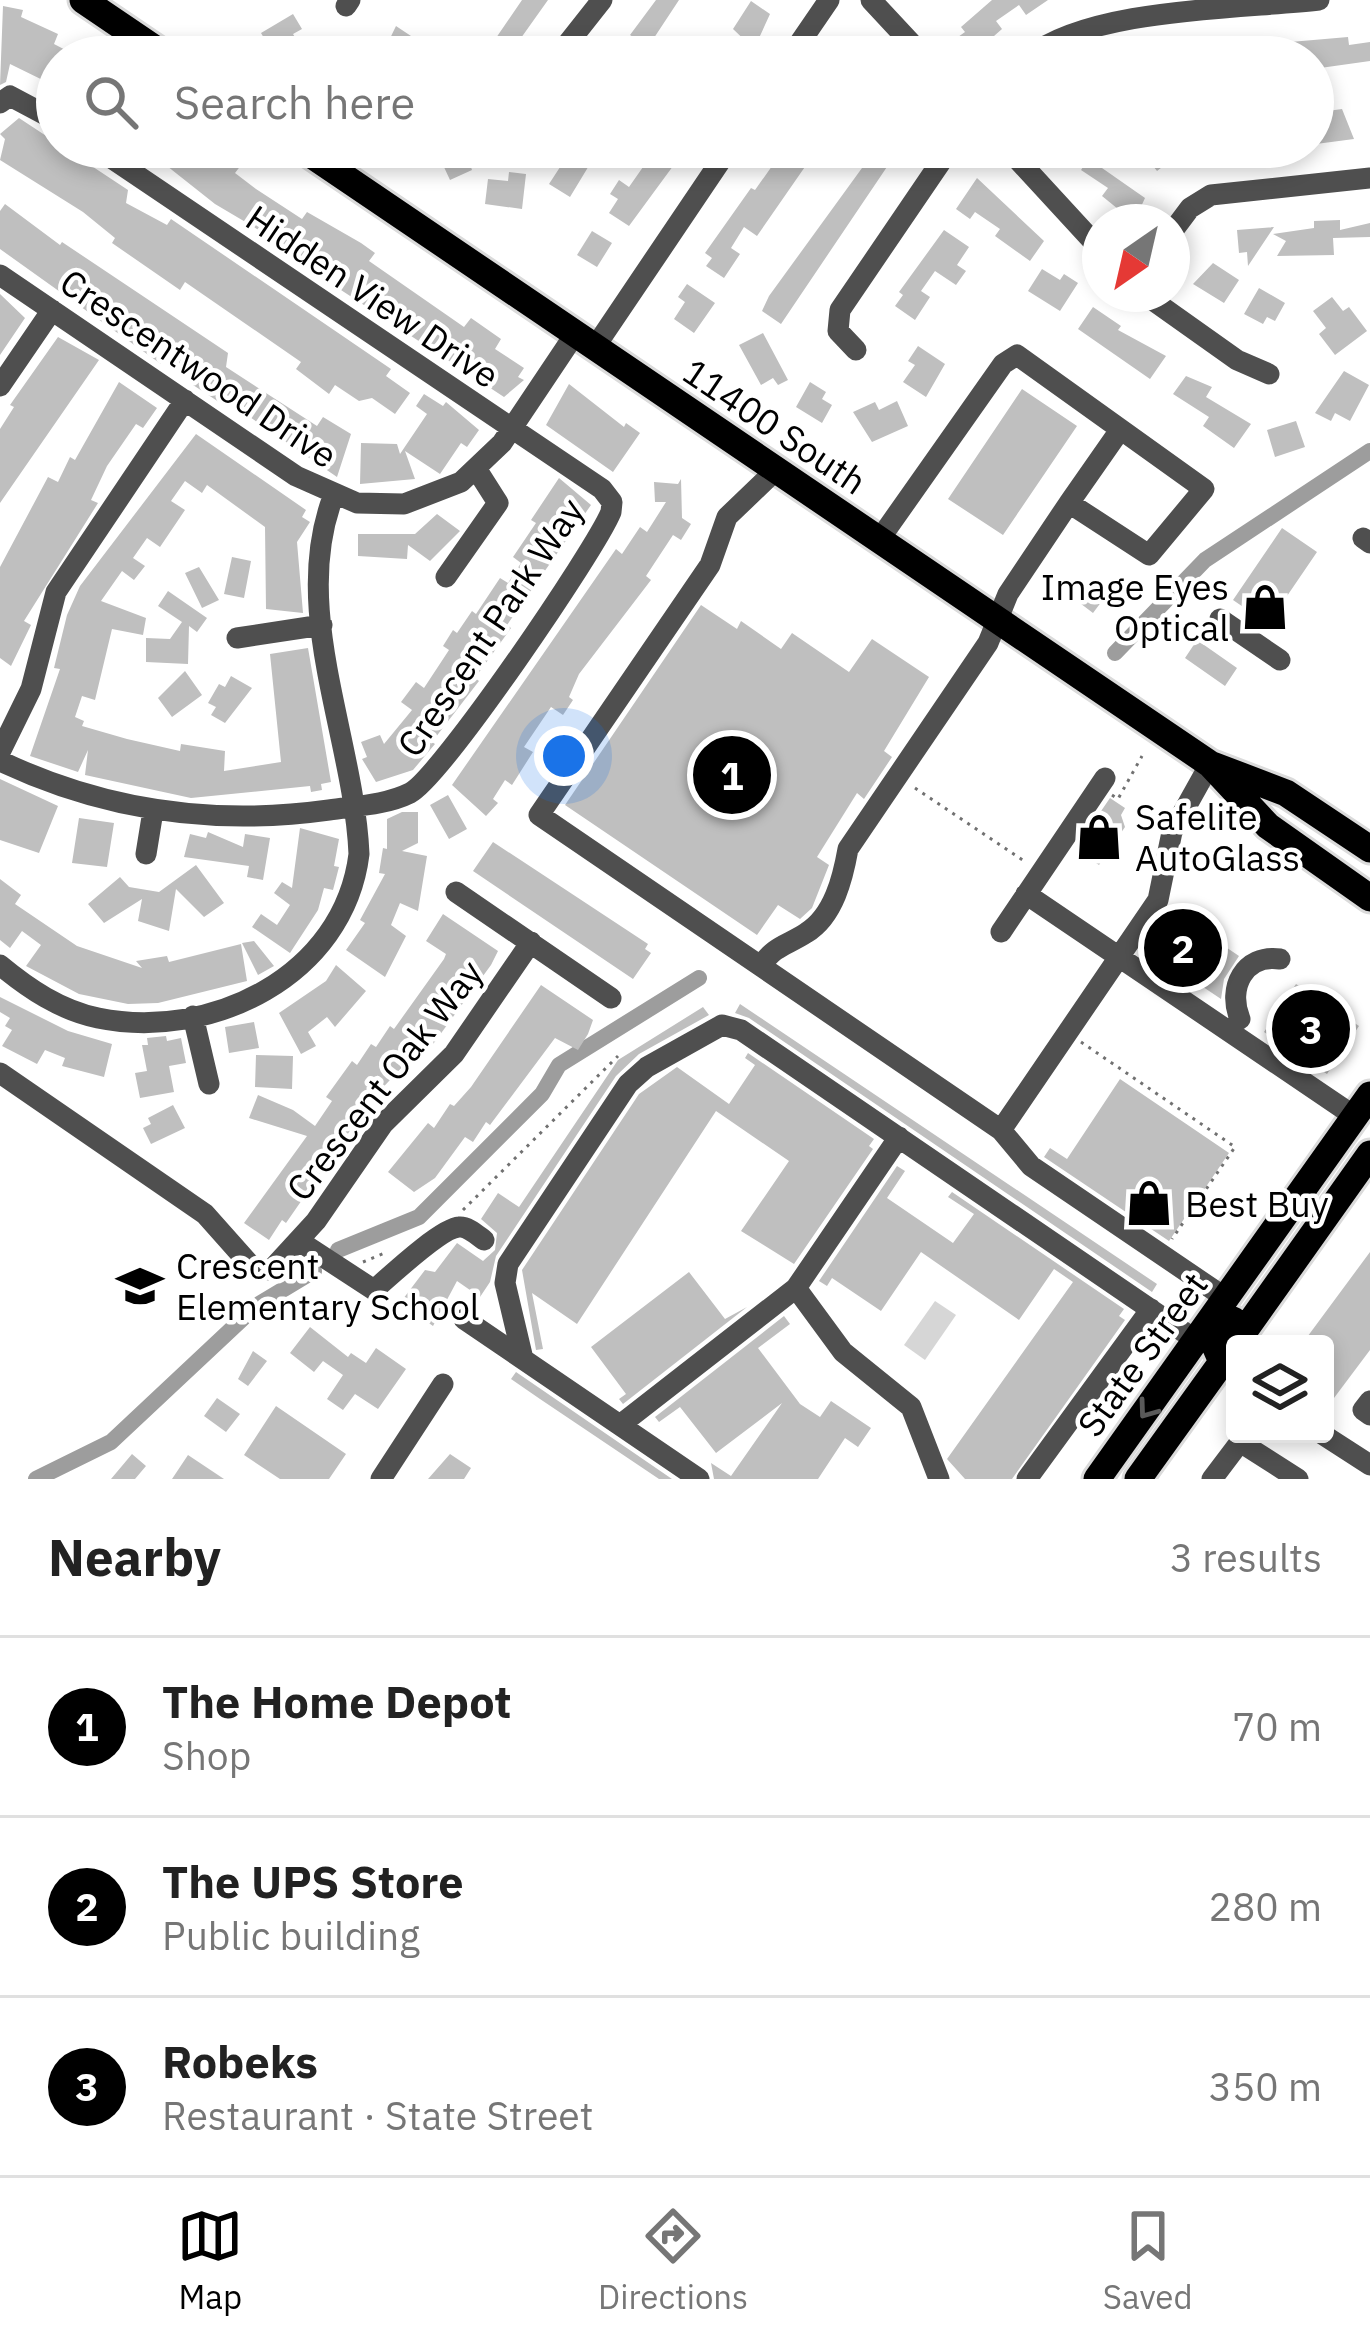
<!DOCTYPE html>
<meta charset="utf-8">
<style>
:root{--surface:#fff;--page:#f2f2f2;--text:#222;--muted:#767676;--line:#e0e0e0;--accent:#000}
body{margin:0;font-family:"IBM Plex Sans",sans-serif;background:var(--page);color:var(--text)}
.controls{position:absolute;right:36px;bottom:36px;display:grid;overflow:hidden;border-radius:12px;box-shadow:0 6px 18px #0003}
.controls button{width:108px;height:108px;display:grid;place-items:center;padding:0;border:0;border-bottom:3px solid var(--line);background:var(--surface);color:var(--text);font:60px sans-serif}
.compass{position:absolute;left:1082px;top:204px;width:108px;height:108px;border-radius:50%;background:var(--surface);box-shadow:0 6px 18px #0003;rotate:214deg}
.you{position:absolute;left:564px;top:756px;width:42px;height:42px;margin:-30px;border:9px solid #fff;border-radius:50%;background:#1a73e8;box-shadow:0 0 0 18px #1a73e833}
.badge{display:grid;place-items:center;width:78px;height:78px;border-radius:50%;background:var(--accent);color:#fff;font-size:39px;font-weight:700}
.pin{position:absolute;translate:-50% -50%;border:6px solid #fff;box-shadow:0 3px 12px #0006}
.list{margin:0;padding:0;list-style:none}
h2{display:flex;justify-content:space-between;align-items:center;height:156px;margin:0;padding:0 48px;font-size:51px}
h2 small{font-size:39px;font-weight:400;color:var(--muted)}
.list li{display:grid;grid-template-columns:78px 1fr auto;gap:36px;align-items:center;box-sizing:border-box;height:180px;padding:0 48px;border-top:3px solid var(--line)}
.list b{display:block;font-size:45px;white-space:nowrap}
.list p{margin:0;font-size:39px;white-space:nowrap;color:var(--muted)}
.list em{font-size:39px;font-style:normal;color:var(--muted)}
.icon{flex:none;width:66px;height:66px;fill:none;stroke:currentColor;stroke-width:2;stroke-linecap:round;stroke-linejoin:round}
.map{position:relative;flex:none;width:1370px;height:1479px;overflow:hidden}
.search{position:absolute;background:var(--surface);box-shadow:0 6px 18px #0003;left:36px;right:36px;top:36px;height:132px;display:flex;align-items:center;gap:30px;box-sizing:border-box;padding:0 42px;border-radius:66px;color:var(--muted);font-size:45px}
.sheet{height:696px;background:var(--surface)}
nav{display:flex;justify-content:space-around;align-items:center;box-sizing:border-box;height:168px;border-top:3px solid var(--line);background:var(--surface);font-size:33px;color:var(--muted)}
nav a{display:grid;justify-items:center;gap:6px}
nav .on{color:var(--accent)}
.map>svg:first-child{display:block}
</style>
<div class="map">
<svg width="1370" height="1479" viewBox="0 0 1370 1479">
<rect width="100%" height="100%" fill="#fff"/>
<path fill="#d6d6d6" d="M935,1301L956,1315L925,1360L904,1345Z"/>
<g fill="none" stroke-linecap="round" stroke-linejoin="round">
<path stroke="#9d9d9d" stroke-width="16" d="M1115,653L1205,560L1370,451
M338,1250L419,1217L542,1094L559,1065L699,978
M36,1479L111,1442L256,1306L314,1271"/>
</g>
<path fill="#bfbfbf" d="M522,0H548L516,45L521,48L515,57H483Z
M656,0H679L648,47L630,35Z
M992,0H1048L1026,15L1019,5L996,21L1002,29L978,50L973,43L967,48L958,37L965,32L961,27Z
M751,1L770,14L754,49L733,29Z
M3,6L23,10L21,17L58,34L54,44L79,57H57V87L10,64L6,82L0,85Z
M293,14L302,29L293,34L307,57H275L261,33Z
M396,26L411,36L407,42L416,48L410,57H381Z
M1348,37L1349,45L1370,42V61L1313,69V57H1259V49L1267,44Z
M1342,109L1354,139L1316,144L1313,113Z
M19,118L128,190L126,203L167,225L171,219L391,369L386,376L410,393L395,414L372,398L359,401L335,385L329,394L296,369L301,362L185,282L180,290L112,243L115,238L83,212L0,160L5,139L0,134Z
M143,147H225L245,160L235,173L256,189L302,219L307,212L361,243L375,253L369,261L464,327L471,318L501,339L495,349L524,368L518,377L524,380L504,397L280,250L284,245L215,204Z
M447,147H464L472,170L450,180L437,152Z
M561,147H574L593,159L570,197L549,184L564,161L556,155Z
M657,147H687L629,226L609,213L618,199L610,194L619,180L629,187Z
M778,147H805L800,155L809,161L757,236L744,227L731,248L740,254L724,278L706,266L712,258L705,253L751,188L755,190L777,159L772,155Z
M869,147L895,155L781,324L762,311L769,296L862,168L857,164Z
M1059,147H1104L1112,153L1102,168L1145,198L1134,222L1102,196L1108,188L1081,170L1085,164Z
M1138,147H1188L1157,171Z
M509,172L526,174L522,209L485,204L488,179L508,181Z
M977,178L1044,241L1030,261L995,236L1000,229L975,212L970,219L956,209Z
M5,204L60,245L62,242L228,353L226,367L317,426L323,417L351,434L337,477L228,402L225,406L193,385L196,380L164,359L161,364L0,249V211Z
M1340,220V230L1370,223V237L1333,238L1334,255L1277,256L1286,241L1273,234L1314,228V221Z
M1274,227L1248,266L1247,252L1239,253L1237,230Z
M944,230L969,247L957,265L966,271L956,285L935,271L921,291L930,297L915,320L895,306L903,295L899,292Z
M592,231L612,243L597,267L577,255Z
M1213,263L1239,280L1224,303L1193,284Z
M1042,269L1060,280L1064,274L1078,283L1060,311L1028,291Z
M687,284L715,303L694,333L674,319L685,302L678,297Z
M1259,288L1285,303L1275,321L1267,317L1263,324L1244,314Z
M0,294L25,318L0,355Z
M1332,297L1343,311L1349,307L1367,331L1335,355L1319,334L1326,328L1313,311Z
M1093,307L1121,326L1118,330L1166,356L1150,379L1078,329Z
M763,333L788,380L778,385L773,378L761,385L739,345Z
M58,337L99,360L0,503V429L14,407L10,405Z
M918,346L945,364L926,397L903,382L915,365L908,361Z
M1344,371L1369,385L1350,421L1335,413L1331,421L1315,413Z
M1186,376L1212,387L1206,397L1251,424L1234,448L1203,426L1209,417L1173,394Z
M119,382L157,408L143,428L136,424L107,466L91,500L98,503L24,621L31,625L11,666L0,658V567L48,477L58,482L70,457L75,460Z
M810,382L826,392L822,399L832,405L822,423L796,407Z
M569,384L624,427L626,423L640,433L613,472L546,425Z
M1022,389L1077,426L1003,535L948,499Z
M424,394L443,406L446,402L479,430L467,447L461,443L440,474L405,451L415,479L360,484L361,443L397,444L400,454L427,414L416,406Z
M897,401L908,426L872,442L853,412L875,402L879,410Z
M1296,421L1305,447L1275,457L1267,430Z
M196,434L306,510L302,517L310,522L297,542L303,613L266,609L265,527L207,485L202,493L185,481L171,501L185,510L160,547L147,538L133,558L145,566L134,580L122,571L101,601L146,618L143,635L112,629L95,700L82,696L75,717L84,721L82,726L127,739L180,751L181,744L225,751L224,771L281,762L270,654L308,648L331,782L321,784L322,790L311,792L310,786L191,798L85,775L88,750L78,772L30,756L60,669L54,668L67,615L80,586Z
M559,478L591,505L507,625L511,628L475,678L479,681L432,742L435,744L413,770L376,782L362,759L367,757L361,742L380,735L384,744L412,710L401,702L416,682L424,688L449,650L443,646L453,630L457,633L472,611L476,614L500,578L508,583L521,563L513,557L536,523L531,520Z
M681,479L682,518L691,524L681,540L673,535L646,576L651,580L579,674L569,697L573,700L563,715L551,707L524,747L533,752L512,785L505,780L493,799L498,803L486,816L452,785L616,549L622,554L640,527L647,532L666,502H655L654,482L678,484Z
M437,514L460,531L430,561L408,545L407,559L358,556V534H415Z
M1282,528L1317,552L1268,624L1233,600Z
M232,557L251,561L244,598L224,594Z
M199,567L219,600L202,608L185,573Z
M1079,579L1105,597L1093,613L1068,594Z
M168,591L207,618L197,632L189,626L188,664L146,662V638L170,639L182,622L158,606Z
M701,605L737,629L741,621L781,649L792,633L849,672L872,639L929,677L884,751L892,757L864,799L857,793L817,857L829,865L812,908L800,919L778,905L757,935L565,805Z
M1197,640L1237,668L1225,686L1185,658Z
M185,671L202,695L172,717L158,698Z
M231,676L252,688L225,723L211,715L216,707L208,703L219,684L225,687Z
M0,779L58,806L39,853L0,840Z
M448,795L467,829L449,839L430,805Z
M1110,798L1125,808L1121,815L1125,827L1099,865L1075,849Z
M402,812H418V843L402,851L427,856L418,911L400,903L391,925L406,936L385,977L346,950L365,923L360,920L385,874L379,873L383,848L387,849V819Z
M79,818L114,823L107,867L72,863Z
M300,828L339,839L334,866L339,867L333,890L324,888L318,910L290,953L252,927L261,914L277,925L290,905L274,893L282,882L292,888Z
M208,832L243,847L245,834L270,838L263,880L247,877L249,866L184,857L190,834L206,838Z
M493,842L648,944L645,949L651,953L633,979L473,871Z
M196,865L224,903L204,917L176,889L169,931L138,921L142,899L104,923L88,904L120,877L129,887L159,892Z
M0,879L21,895L15,904L77,946L142,968L136,961L167,956L169,962L241,944L247,981L158,1003L128,1004L79,994L26,966L41,945L22,931L10,948L0,940Z
M443,914L498,951L491,965L431,1047L427,1044L412,1065L407,1062L372,1099L286,1223L282,1220L269,1240L244,1223L307,1136L249,1118L258,1095L293,1110L315,1126L332,1101L326,1097L352,1061L357,1065L371,1044L376,1047L390,1026L394,1029L444,959L446,954L426,941Z
M1177,914L1239,956L1224,979L1221,999L1151,952Z
M254,941L274,966L258,975L242,943Z
M336,965L366,991L335,1027L327,1017L308,1032L316,1046L301,1054L279,1013L326,981Z
M1296,984L1359,1026L1327,1074L1264,1032Z
M541,985L593,1020L588,1034L578,1050L555,1038L490,1125L486,1122L473,1142L465,1137L435,1178L414,1192L388,1172L428,1123L434,1128L450,1104L454,1106L471,1087Z
M0,997L68,1031L112,1044L104,1077L62,1066L65,1058L45,1050L37,1064L2,1046L12,1030L5,1026L10,1018L0,1012Z
M740,1004L1157,1284L1152,1292L749,1018L735,1013Z
M703,1007L709,1015L639,1054L616,1076L496,1256L490,1282L480,1297L457,1281L433,1326L400,1303L425,1270L435,1272L457,1243L483,1261L495,1250L497,1233L481,1219L498,1193L519,1207L618,1060Z
M254,1022L259,1048L229,1053L225,1027Z
M166,1036L167,1041L181,1038L186,1063L169,1066L174,1092L140,1098L135,1073L147,1071L142,1045H148L147,1038Z
M748,1053L874,1139L869,1146L873,1149L794,1264L741,1231L789,1161L716,1111L577,1324L532,1293L543,1349L536,1350L522,1270L639,1094L677,1067L729,1104L755,1065L745,1058Z
M256,1055L293,1056L292,1089L255,1087Z
M1120,1079L1229,1153L1169,1241L1044,1157L1050,1148L1067,1159Z
M173,1105L185,1128L151,1144L143,1128L151,1124L148,1118Z
M897,1166L905,1171L887,1198L953,1243L974,1214L948,1197L952,1192L1124,1309L1119,1316L1125,1320L1012,1479H965L947,1459L1073,1282L1054,1269L1019,1320L921,1252L881,1311L832,1278L827,1286L819,1281Z
M1370,1252V1350L1325,1410V1344H1302Z
M689,1272L725,1319L747,1307L623,1404L619,1399L626,1394L591,1347Z
M784,1316L790,1324L758,1348L800,1404L820,1417L831,1401L871,1428L858,1447L845,1438L818,1479H714L711,1463L731,1476L782,1403L716,1453L680,1407L659,1422L655,1417Z
M310,1327L348,1357L351,1353L366,1363L376,1348L406,1369L378,1409L355,1394L343,1410L327,1399L343,1375L323,1361L314,1372L290,1353Z
M253,1351L267,1361L248,1386L238,1379Z
M516,1372L672,1479H659L540,1399L511,1379Z
M217,1398L240,1414L226,1432L204,1416Z
M276,1406L346,1454L329,1479H280L244,1455Z
M132,1454L146,1466L135,1479H111Z
M450,1454L471,1468L464,1479H428Z
M188,1455L224,1479H172Z"/>
<g fill="none" stroke-linecap="round" stroke-linejoin="round">
<defs>
<path id="major" d="M83,0L167,57
M300,147L1210,764L1286,793L1370,849
M1210,764L1268,826L1370,898
M1235,1344L1370,1154
M1222,1362L1216,1348L1233,1320
M1097,1479L1370,1095
M1138,1479L1230,1351"/>
</defs>
<use href="#major" stroke="#dbdbdb" stroke-width="33"/>
<path stroke="#717171" stroke-width="3" stroke-dasharray="3 6" stroke-linecap="butt" d="M915,788L1027,863
M1112,795L1118,799L1142,756
M1081,1042L1235,1147L1172,1239
M463,1210L618,1056
M363,1262L387,1252"/>
<path stroke="#4f4f4f" stroke-width="21" d="M871,0L924,57
M346,6L350,0
M557,57L602,0
M790,57L829,0
M1029,57C1090,8 1240,9 1319,0
M0,103L10,96L57,121
M1006,147L1100,249
M1172,232L1190,208L1211,195L1370,178
M0,275L296,476L357,503L404,504L461,482L502,443L575,334
M1144,294L1237,360L1269,374
M595,347L730,147
M856,350L838,331L840,310L951,147
M0,386L52,310
M776,470L727,517L710,565L539,815L1001,1130L1031,1166L1227,1299
M1069,503L1120,430
M1363,538L1370,543
M446,577L498,503L477,470
M1220,619L1280,660
M237,638L322,625
M0,752L31,689L56,592L185,400
M0,761C105,811 214,826 329,810C355,806 386,805 410,793C441,777 595,551 611,512L612,502L602,489L95,147
M146,854L153,811
M456,892L611,998
M1026,894L1354,1116
M1001,932L1105,778
M0,965C29,989 60,1010 98,1018C211,1041 344,976 359,854C354,738 290,610 333,497
M761,966C775,945 786,946 806,933C834,916 843,877 848,849L988,643L1008,594L1069,503L1149,555L1204,489L1017,355L1003,364L879,540
M193,1016L209,1084
M1240,1019C1227,988 1244,954 1280,959
M0,1073L205,1214L253,1268L271,1270L316,1221L383,1124L454,1054L531,942
M1001,1130L1158,900L1172,832L1210,764
M299,1241L374,1290C389,1277 441,1228 459,1227C468,1226 478,1236 484,1240
M796,1288L843,1352L911,1407L939,1479
M464,1319L699,1479
M523,1359L505,1283L508,1264L628,1084L647,1067L722,1025L741,1030L1197,1341
M1370,1401L1363,1410L1370,1415
M620,1425L796,1288L899,1137
M1322,1434L1370,1465
M381,1479L443,1384
M1027,1479L1151,1309
M1212,1479L1240,1442L1298,1479"/>
<use href="#major" stroke="#000" stroke-width="27"/>
</g>
<defs><path id="oneway-chevron" d="M-2-3.5L2.5 0L-2 3.5" fill="none" stroke-width="1.6" stroke-linecap="round" stroke-linejoin="round" transform="scale(3)"/></defs>
<use stroke="#595959" href="#oneway-chevron" transform="translate(1147 1410) rotate(126)"/>
<defs>
<symbol id="shop-bare" viewBox="-9 -9 18 18"><path d="M-5-2.5h2.3a2.7 3.5 0 0 1 5.4 0H5L5.5 6h-11ZM-1.5-2.5h3a1.5 2.3 0 0 0-3 0Z" fill="#000" stroke="#fff" stroke-width="2.5" paint-order="stroke"/></symbol>
<symbol id="school-bare" viewBox="-9 -9 18 18"><path d="M0-5L7-2L0 1L-7-2ZM-4 1L0 2.5L4 1V4Q0 6-4 4Z" fill="#000" stroke="#fff" stroke-width="2.5" paint-order="stroke"/></symbol>
</defs>
<g fill-rule="evenodd">
<use href="#shop-bare" x="1232" y="574" width="66" height="66"/>
<use href="#shop-bare" x="1066" y="804" width="66" height="66"/>
<use href="#shop-bare" x="1116" y="1170" width="66" height="66"/>
<use href="#school-bare" x="107" y="1253" width="66" height="66"/>
</g>
<g text-anchor="middle" dominant-baseline="central" stroke-width="9" stroke-linejoin="round" paint-order="stroke">
<g font-size="36" fill="#000" stroke="#fff">
<text transform="translate(373 296) rotate(34)">Hidden View Drive</text>
<text transform="translate(199 368) rotate(34)">Crescentwood Drive</text>
<text transform="translate(775 426) rotate(34)">11400 South</text>
<text transform="translate(490 627) rotate(-56)">Crescent Park Way</text>
<text transform="translate(384 1080) rotate(-52)">Crescent Oak Way</text>
<text transform="translate(1142 1354) rotate(-54)">State Street</text>
</g>
<g font-size="36" fill="#000" stroke="#fff" text-anchor="start">
<text x="1229" y="586" text-anchor="end">Image Eyes<tspan x="1229" dy="41">Optical</tspan></text>
<text x="1135" y="816">Safelite<tspan x="1135" dy="41">AutoGlass</tspan></text>
<text x="1185" y="1203">Best Buy</text>
<text x="176" y="1265">Crescent<tspan x="176" dy="41">Elementary School</tspan></text>
</g>
</g>
</svg>
<div class="controls">
<button><svg class="icon" aria-label="layers" viewBox="0 0 24 24"><path d="M12 4l9 5-9 5-9-5zM3 14l9 5 9-5"/></svg></button>
</div>
<svg class="compass" viewBox="-18 -18 36 36"><path d="M0-13l5 13h-10z" fill="#e53935"/><path d="M0 13l5-13h-10z" fill="#767676"/></svg>
<div class="you"></div>
<div class="pin badge" style="left:732px;top:775px">1</div>
<div class="pin badge" style="left:1183px;top:948px">2</div>
<div class="pin badge" style="left:1311px;top:1029px">3</div>
<div class="search"><svg class="icon" aria-label="search" viewBox="0 0 24 24"><circle cx="10" cy="10" r="6"/><path d="M15 15l6 6"/></svg>Search here</div>
</div>
<section class="sheet">
<h2>Nearby<small>3 results</small></h2>
<ul class="list">
<li><span class="badge">1</span><div><b>The Home Depot</b><p>Shop</p></div><em>70 m</em></li>
<li><span class="badge">2</span><div><b>The UPS Store</b><p>Public building</p></div><em>280 m</em></li>
<li><span class="badge">3</span><div><b>Robeks</b><p>Restaurant · State Street</p></div><em>350 m</em></li>
</ul>
</section>
<nav>
<a class="on"><svg class="icon" aria-label="map" viewBox="0 0 24 24"><path d="M3 6l6-2 6 2 6-2v14l-6 2-6-2-6 2zM9 4v14M15 6v14"/></svg>Map</a>
<a><svg class="icon" aria-label="directions" viewBox="0 0 24 24"><path d="M12 3l9 9-9 9-9-9zM9 14v-3h6M13 9l2 2-2 2"/></svg>Directions</a>
<a><svg class="icon" aria-label="saved" viewBox="0 0 24 24"><path d="M7 4h10v16l-5-4-5 4z"/></svg>Saved</a>
</nav>
